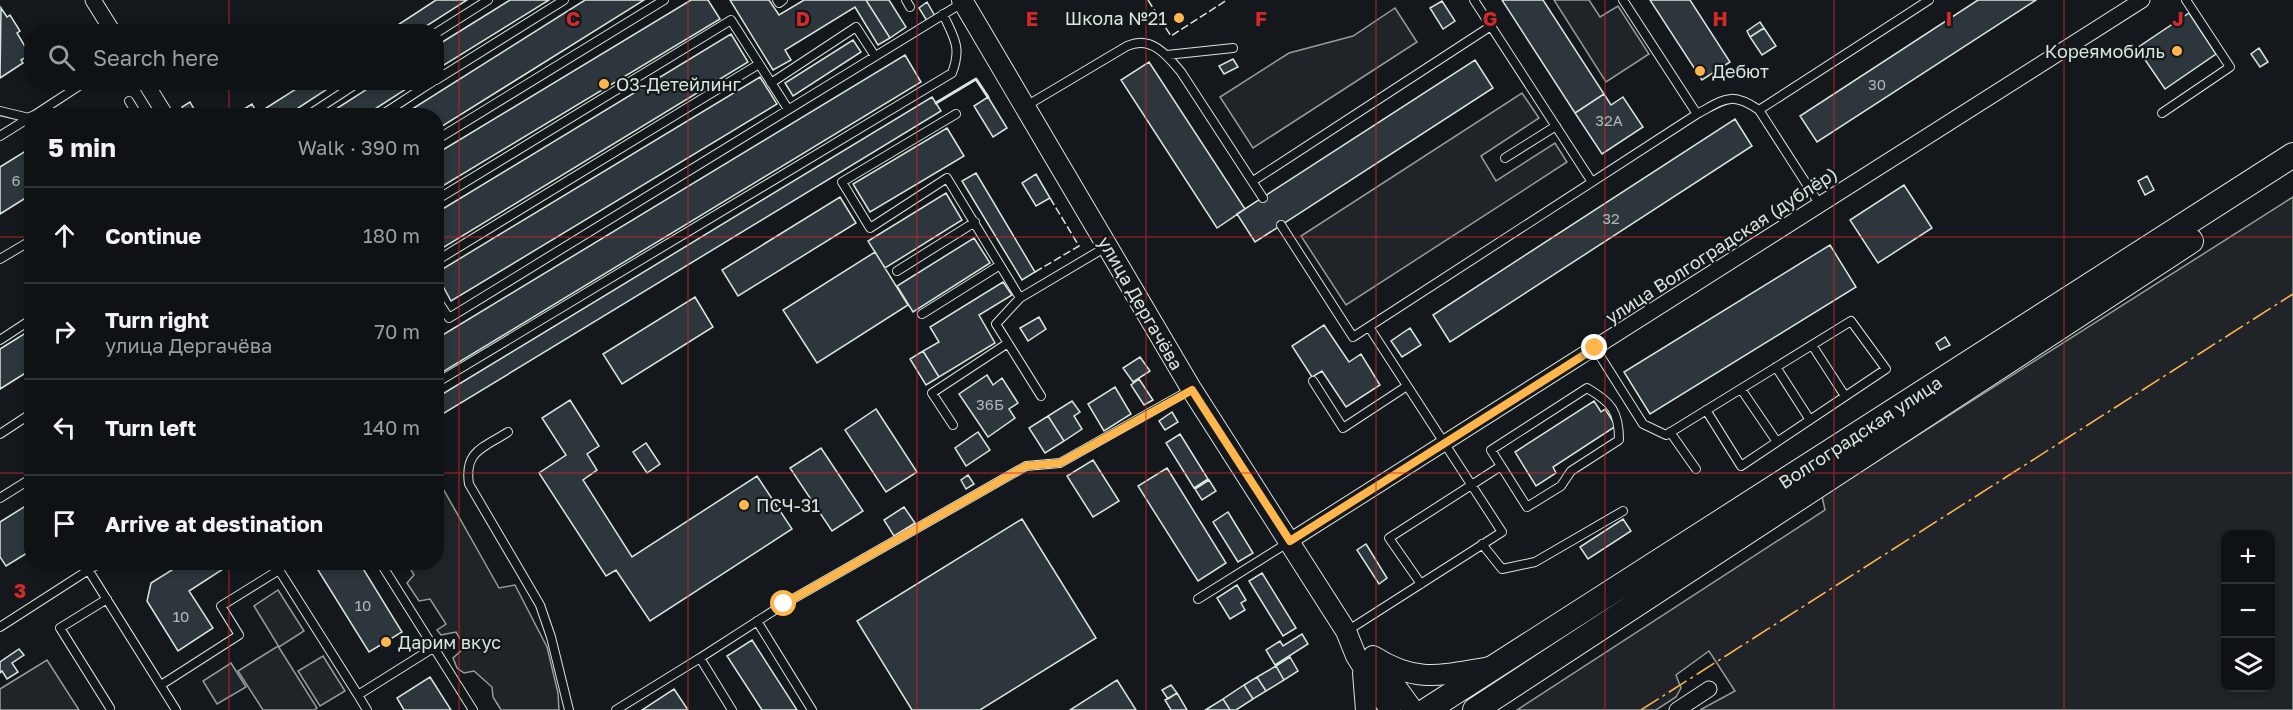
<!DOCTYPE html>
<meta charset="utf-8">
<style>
:root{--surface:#0f1215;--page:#181b1e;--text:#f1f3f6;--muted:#9b9ea0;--line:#2f3234}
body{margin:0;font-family:"Golos Text",sans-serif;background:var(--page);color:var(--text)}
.controls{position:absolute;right:18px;bottom:18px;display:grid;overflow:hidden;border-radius:12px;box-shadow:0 3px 9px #0003}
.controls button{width:54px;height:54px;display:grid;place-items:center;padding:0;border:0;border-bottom:2px solid var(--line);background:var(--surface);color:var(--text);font:30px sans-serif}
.stop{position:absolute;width:18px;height:18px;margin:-14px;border:4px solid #ffb74d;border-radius:50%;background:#fff}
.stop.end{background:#ffb74d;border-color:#fff;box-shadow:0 2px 6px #0008}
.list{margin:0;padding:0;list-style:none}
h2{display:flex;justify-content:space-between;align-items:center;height:78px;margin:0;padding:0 24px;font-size:26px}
h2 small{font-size:20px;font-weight:400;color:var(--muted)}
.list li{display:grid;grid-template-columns:39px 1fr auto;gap:18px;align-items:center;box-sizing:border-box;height:96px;padding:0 24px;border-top:2px solid var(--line)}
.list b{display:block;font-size:22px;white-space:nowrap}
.list p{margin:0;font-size:20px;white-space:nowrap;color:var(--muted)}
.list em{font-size:20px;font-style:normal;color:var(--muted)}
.icon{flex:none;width:33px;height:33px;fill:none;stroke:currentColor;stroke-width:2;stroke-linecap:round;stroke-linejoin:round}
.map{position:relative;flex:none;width:2293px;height:710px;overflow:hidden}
.search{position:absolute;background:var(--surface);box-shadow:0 3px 9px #0003;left:24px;top:24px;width:420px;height:66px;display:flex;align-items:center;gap:15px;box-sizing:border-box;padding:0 21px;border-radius:24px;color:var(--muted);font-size:22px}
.panel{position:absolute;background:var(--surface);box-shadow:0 3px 9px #0003;left:24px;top:108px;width:420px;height:462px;border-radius:24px}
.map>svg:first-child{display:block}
</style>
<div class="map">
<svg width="2293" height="710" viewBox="0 0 2293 710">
<rect width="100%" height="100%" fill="#14181c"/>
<path fill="#202428" stroke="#939e99" stroke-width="1.5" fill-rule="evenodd" d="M1554,0H1589L1600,17L1618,6L1649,54L1606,82Z
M1395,8L1417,42L1253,148L1220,97L1289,53L1353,36Z
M1522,93L1539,118L1481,156L1496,181L1555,143L1567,162L1346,305L1301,236Z
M2293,197V710H1700L1735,691L1709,651L1676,675L1681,688L1676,697L1656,710H1517L1825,510L1822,496ZM2226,534H2270V688H2226Z
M437,478L499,588L515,585L547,647L558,693L559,710H501L493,697L492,687L474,671L464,673L457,668L453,658L465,647L456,632L441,635L437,630L446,624L430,599L419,601L407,583L414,575L407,563L436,562Z
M278,590L304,631L279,647L254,606Z
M278,646L317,708L314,710H263L238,671Z
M323,656L345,691L320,706L298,671Z
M47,660L79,710H0V689Z
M231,663L246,687L217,704L203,681Z"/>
<path fill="#2c363c" stroke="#d8e6dc" stroke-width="1.5" d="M436,0H467L417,32H387Z
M510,0H549L436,70V46Z
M585,0H644L436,130V116H401Z
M691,0H708L720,19L436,190V154Z
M730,0H769L779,15L804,0H866L890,38L878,45L855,7L785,50L791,60L773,70Z
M866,0H889L906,27L890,38Z
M1502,0H1543L1604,94L1575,113Z
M1650,0H1690L1730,62L1702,80Z
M1978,0H2036L1817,142L1800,116Z
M1442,1L1455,21L1443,29L1430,8Z
M927,2L935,16L927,21L919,8Z
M1,8L7,17L10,15L20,31L17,33L30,55L21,60L23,63L0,78Z
M2189,13L2216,54L2165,89L2137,48Z
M1760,22L1764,28L1750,37L1747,31Z
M1764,28L1776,46L1762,55L1750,37Z
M731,34L748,62L436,252V213Z
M853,40L861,52L793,96L785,83Z
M2259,48L2268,62L2260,67L2251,54Z
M905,55L921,82L436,376V339Z
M1233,59L1238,67L1224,74L1219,66Z
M1475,60L1493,88L1255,242L1237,214Z
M1149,62L1245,209L1217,228L1121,80Z
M760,77L777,104L451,301L436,273Z
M307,82H338L286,116H271L266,108Z
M378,82H417L364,116H325Z
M1604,94L1611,105L1623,97L1643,127L1602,154L1575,113Z
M932,97L941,111L436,418V398Z
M988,97L1007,128L993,137L974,106Z
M190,102L198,116H188L182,107Z
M252,104L256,111L250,116H241L239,112Z
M1735,119L1752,146L1450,342L1433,315Z
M947,128L964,156L870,212L853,184Z
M32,147V194L0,214V167Z
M976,173L1035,272L1022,280L962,181Z
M1036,174L1050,198L1036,206L1022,183Z
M2147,176L2154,190L2145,195L2138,181Z
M1904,185L1932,228L1878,263L1850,220Z
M946,193L962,220L885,268L868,241Z
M840,197L856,223L738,296L722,270Z
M974,238L990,263L913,312L897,286Z
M1830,245L1856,287L1650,414L1624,372Z
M875,252L908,305L817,363L783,310Z
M1003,282L1012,295L979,315L995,343L939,377L923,351L939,342L930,327Z
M695,297L713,327L622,384L603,354Z
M1039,317L1046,329L1028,341L1020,328Z
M1324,325L1349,362L1361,354L1380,385L1346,407L1322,371L1312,377L1292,346Z
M1410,328L1421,345L1402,357L1391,341Z
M32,329V369L0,389V349Z
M1945,337L1950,345L1940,350L1936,343Z
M923,351L939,377L926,385L910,359Z
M1140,357L1150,371L1133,382L1123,368Z
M987,375L993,385L1002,378L1018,403L1009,409L1015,418L988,437L959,394Z
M1139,379L1153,400L1144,405L1131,385Z
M1115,387L1131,414L1104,431L1088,404Z
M570,400L599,446L587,454L597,470L583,480L632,557L757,476L792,529L650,621L616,570L606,576L539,473L566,455L542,418Z
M1072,401L1080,412L1074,416L1082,429L1064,441L1048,416Z
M1594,401L1601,412L1605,409L1616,426L1553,467L1556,473L1536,486L1515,452Z
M876,409L917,472L886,492L845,430Z
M1172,412L1178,422L1165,430L1159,421Z
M1048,416L1064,441L1045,453L1029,428Z
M978,432L990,450L966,466L955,448Z
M1180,434L1208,479L1194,488L1166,443Z
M646,443L660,464L647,473L633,452Z
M821,448L863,511L832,531L790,468Z
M1093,460L1119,501L1093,517L1067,476Z
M1167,468L1226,563L1198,581L1138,486Z
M968,475L974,484L966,489L961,480Z
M1209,480L1216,491L1202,500L1195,489Z
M32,502V550L6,566L0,557V522Z
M904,507L915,523L894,536L884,520Z
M1228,512L1253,553L1238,562L1213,522Z
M1022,519L1096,638L980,710H912L857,621Z
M1623,519L1631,531L1588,559L1580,547Z
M1366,544L1387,578L1379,584L1357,550Z
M178,562H234L189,591L213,628L178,651L147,601L151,583L180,565Z
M313,562H359L402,632L369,652Z
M1262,573L1296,628L1283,636L1249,581Z
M1237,585L1246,600L1241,603L1245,610L1230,619L1217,598Z
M1302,634L1308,644L1275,665L1266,650L1280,641L1283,646Z
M752,640L797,710H762L727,656Z
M19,649L24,655L12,663L18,672L7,679L2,671L0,673V662Z
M1290,657L1298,671L1284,680L1276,666Z
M1276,666L1284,680L1266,691L1257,677Z
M430,677L451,710H404L397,698Z
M1257,677L1266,691L1253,699L1244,685Z
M1117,680L1136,710H1070Z
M1171,685L1177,693L1168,699L1162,690Z
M1244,685L1253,699L1236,710H1230L1223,699Z
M674,689L688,710H642Z
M1177,693L1187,710H1171L1165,700Z
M1223,699L1230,710H1205L1207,709Z"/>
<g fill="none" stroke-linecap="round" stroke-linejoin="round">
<defs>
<path id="service" d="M777,0L779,3L783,0
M906,0L910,7
M1474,0L1592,182
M1623,0L1697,114
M436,33L488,0
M1167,55L1233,48
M436,80L564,0
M771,83L856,27L875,56
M129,101L138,116
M1026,106L1127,46C1151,35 1167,55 1181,72L1263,198
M0,111L29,118
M2162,113L2230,67L2186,0
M956,114L842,182L870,228L947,178L1020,298
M33,116L85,82
M307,116L359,82
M380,116L432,82
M0,136L32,116
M436,140L664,0
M1505,158L1556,126
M1253,181L1491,26
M436,200L731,20L788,109
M1820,205L1759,110L1929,0
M1281,225L1353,337L1697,114C1725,99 1731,91 1759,110
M0,259L32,240
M436,261L759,64
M897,271L975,222
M436,298L449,318L962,3
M922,314L1000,265
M0,340L32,319
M1812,345L1845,396
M1595,348L1643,424L1666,435L1851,321L1886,369L1741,466L1706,410
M1776,367L1810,420
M1313,381L1343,428L1407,386
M436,383L952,73C962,47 954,38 943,14
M1587,388C1611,402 1619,411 1619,440L1571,471L1561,486L1527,507L1491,450Z
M1741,389L1777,442
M1041,396L996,324L1020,298L1106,247
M953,425L932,393L1008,343
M508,432C483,448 464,451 469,484L540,605L551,637L569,710
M1670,432L1696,469
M0,434L32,413
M0,498L32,478
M1482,544L1502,569L1535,562L1623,511
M380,562L473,710
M89,571L176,710
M1421,584L1389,538L1501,466
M107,599L60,628L110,708
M1198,599L1289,542
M757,621L812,710
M0,627L101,562
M1347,631L1502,532L1369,327
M161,685L239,635L221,606L279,570L358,695
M367,710L358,695L433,648
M616,710L700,658
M732,710L700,658L784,604L1026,466L1060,463L1190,390"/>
<path id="minor" d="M93,0L113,32
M145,82L166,116
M1290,541L2142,0
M1677,710L1709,689"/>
<path id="tertiary" d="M962,0L1192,390L1346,631L1356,656L1390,710
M1373,656C1417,684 1441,675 1490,667
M1378,662L1413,710
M1363,673L1366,710"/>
<path id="primary" d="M1427,710L2293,155
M1475,710L2191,241"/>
</defs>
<use href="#service" stroke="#d8e6dc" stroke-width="10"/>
<use href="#minor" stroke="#d8e6dc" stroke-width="17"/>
<use href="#tertiary" stroke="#d8e6dc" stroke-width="22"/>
<use href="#primary" stroke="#d8e6dc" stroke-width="26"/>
<use href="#service" stroke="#14181c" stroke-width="8"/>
<use href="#minor" stroke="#14181c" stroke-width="15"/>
<use href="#tertiary" stroke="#14181c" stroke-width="20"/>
<use href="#primary" stroke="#14181c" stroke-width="24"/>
<path stroke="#d8e6dc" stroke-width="1.5" stroke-dasharray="8 3" stroke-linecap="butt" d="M1148,0L1171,36L1227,0
M1035,272L1079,246L1050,198"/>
<path stroke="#d8e6dc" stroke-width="3" d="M936,103L976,79L988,97"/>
<path stroke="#ffb74d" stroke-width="1.5" stroke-dasharray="21 4.5 3 4.5" stroke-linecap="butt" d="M1641,710L2293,294"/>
</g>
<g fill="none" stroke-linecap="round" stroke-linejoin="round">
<path stroke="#ffb74d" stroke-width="8" d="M784,604L1026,466L1060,463L1192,390L1290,541L1595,348"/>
</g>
<path fill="none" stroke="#d62828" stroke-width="1.5" stroke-opacity="0.55" d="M229,0V32M459,0V710M688,0V710M917,0V710M1146,0V710M1376,0V710M1605,0V710M1834,0V710M2064,0V710M229,82V116M0,237H32M436,237H2293M0,473H32M436,473H2293M229,562V710"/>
<g fill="#ffb74d" stroke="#14181c" stroke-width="2">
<circle cx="1179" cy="18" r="6"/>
<circle cx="2177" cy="51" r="6"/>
<circle cx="1700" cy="71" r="6"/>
<circle cx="604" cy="84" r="6"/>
<circle cx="744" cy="505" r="6"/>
<circle cx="386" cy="642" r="6"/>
</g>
<g text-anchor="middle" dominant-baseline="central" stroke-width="4.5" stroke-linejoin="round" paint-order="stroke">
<g font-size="15" fill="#adbab4">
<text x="1877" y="84">30</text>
<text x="1609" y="120">32А</text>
<text x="16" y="180">6</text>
<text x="1611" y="218">32</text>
<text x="990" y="404">36Б</text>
<text x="363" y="605">10</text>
<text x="181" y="616">10</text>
</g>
<g font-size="18" fill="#d8e6dc" stroke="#14181c" text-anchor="start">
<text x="1167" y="18" text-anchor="end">Школа №21</text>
<text x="2165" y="51" text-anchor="end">Кореямобиль</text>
<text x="1712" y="71">Дебют</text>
<text x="616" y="84">О3-Детейлинг</text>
<text x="756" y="505">ПСЧ-31</text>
<text x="398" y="642">Дарим вкус</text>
</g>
<g font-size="18" fill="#d8e6dc" stroke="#14181c">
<text transform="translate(1721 245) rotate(-33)">улица Волгоградская (дублёр)</text>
<text transform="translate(1141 303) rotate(60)">улица Дергачёва</text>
<text transform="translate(1860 432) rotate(-33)">Волгоградская улица</text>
</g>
</g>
<g font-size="20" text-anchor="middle" font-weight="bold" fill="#d62828" stroke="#14181c" stroke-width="4.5" stroke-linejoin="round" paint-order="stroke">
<text x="573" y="26">C</text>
<text x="803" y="26">D</text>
<text x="1032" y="26">E</text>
<text x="1261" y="26">F</text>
<text x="1490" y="26">G</text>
<text x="1720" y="26">H</text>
<text x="1949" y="26">I</text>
<text x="2178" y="26">J</text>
<text x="20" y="598">3</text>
</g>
</svg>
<div class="controls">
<button>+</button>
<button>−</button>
<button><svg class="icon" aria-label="layers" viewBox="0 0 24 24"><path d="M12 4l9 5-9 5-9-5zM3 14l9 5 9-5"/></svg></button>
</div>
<div class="stop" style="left:784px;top:604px"></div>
<div class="stop end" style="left:1595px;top:348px"></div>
<div class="search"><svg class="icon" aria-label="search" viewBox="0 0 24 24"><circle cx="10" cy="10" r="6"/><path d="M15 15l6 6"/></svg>Search here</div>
<section class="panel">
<h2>5 min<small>Walk · 390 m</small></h2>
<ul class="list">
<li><svg class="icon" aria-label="ahead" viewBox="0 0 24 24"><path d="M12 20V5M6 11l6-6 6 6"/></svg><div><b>Continue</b></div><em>180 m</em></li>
<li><svg class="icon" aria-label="right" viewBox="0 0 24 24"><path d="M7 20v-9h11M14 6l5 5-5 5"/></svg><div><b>Turn right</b><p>улица Дергачёва</p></div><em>70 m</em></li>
<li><svg class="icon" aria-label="left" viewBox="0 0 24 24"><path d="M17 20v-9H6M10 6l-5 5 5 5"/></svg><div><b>Turn left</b></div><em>140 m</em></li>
<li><svg class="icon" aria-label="arrive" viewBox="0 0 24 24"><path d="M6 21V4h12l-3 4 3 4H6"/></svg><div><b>Arrive at destination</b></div></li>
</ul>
</section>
</div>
